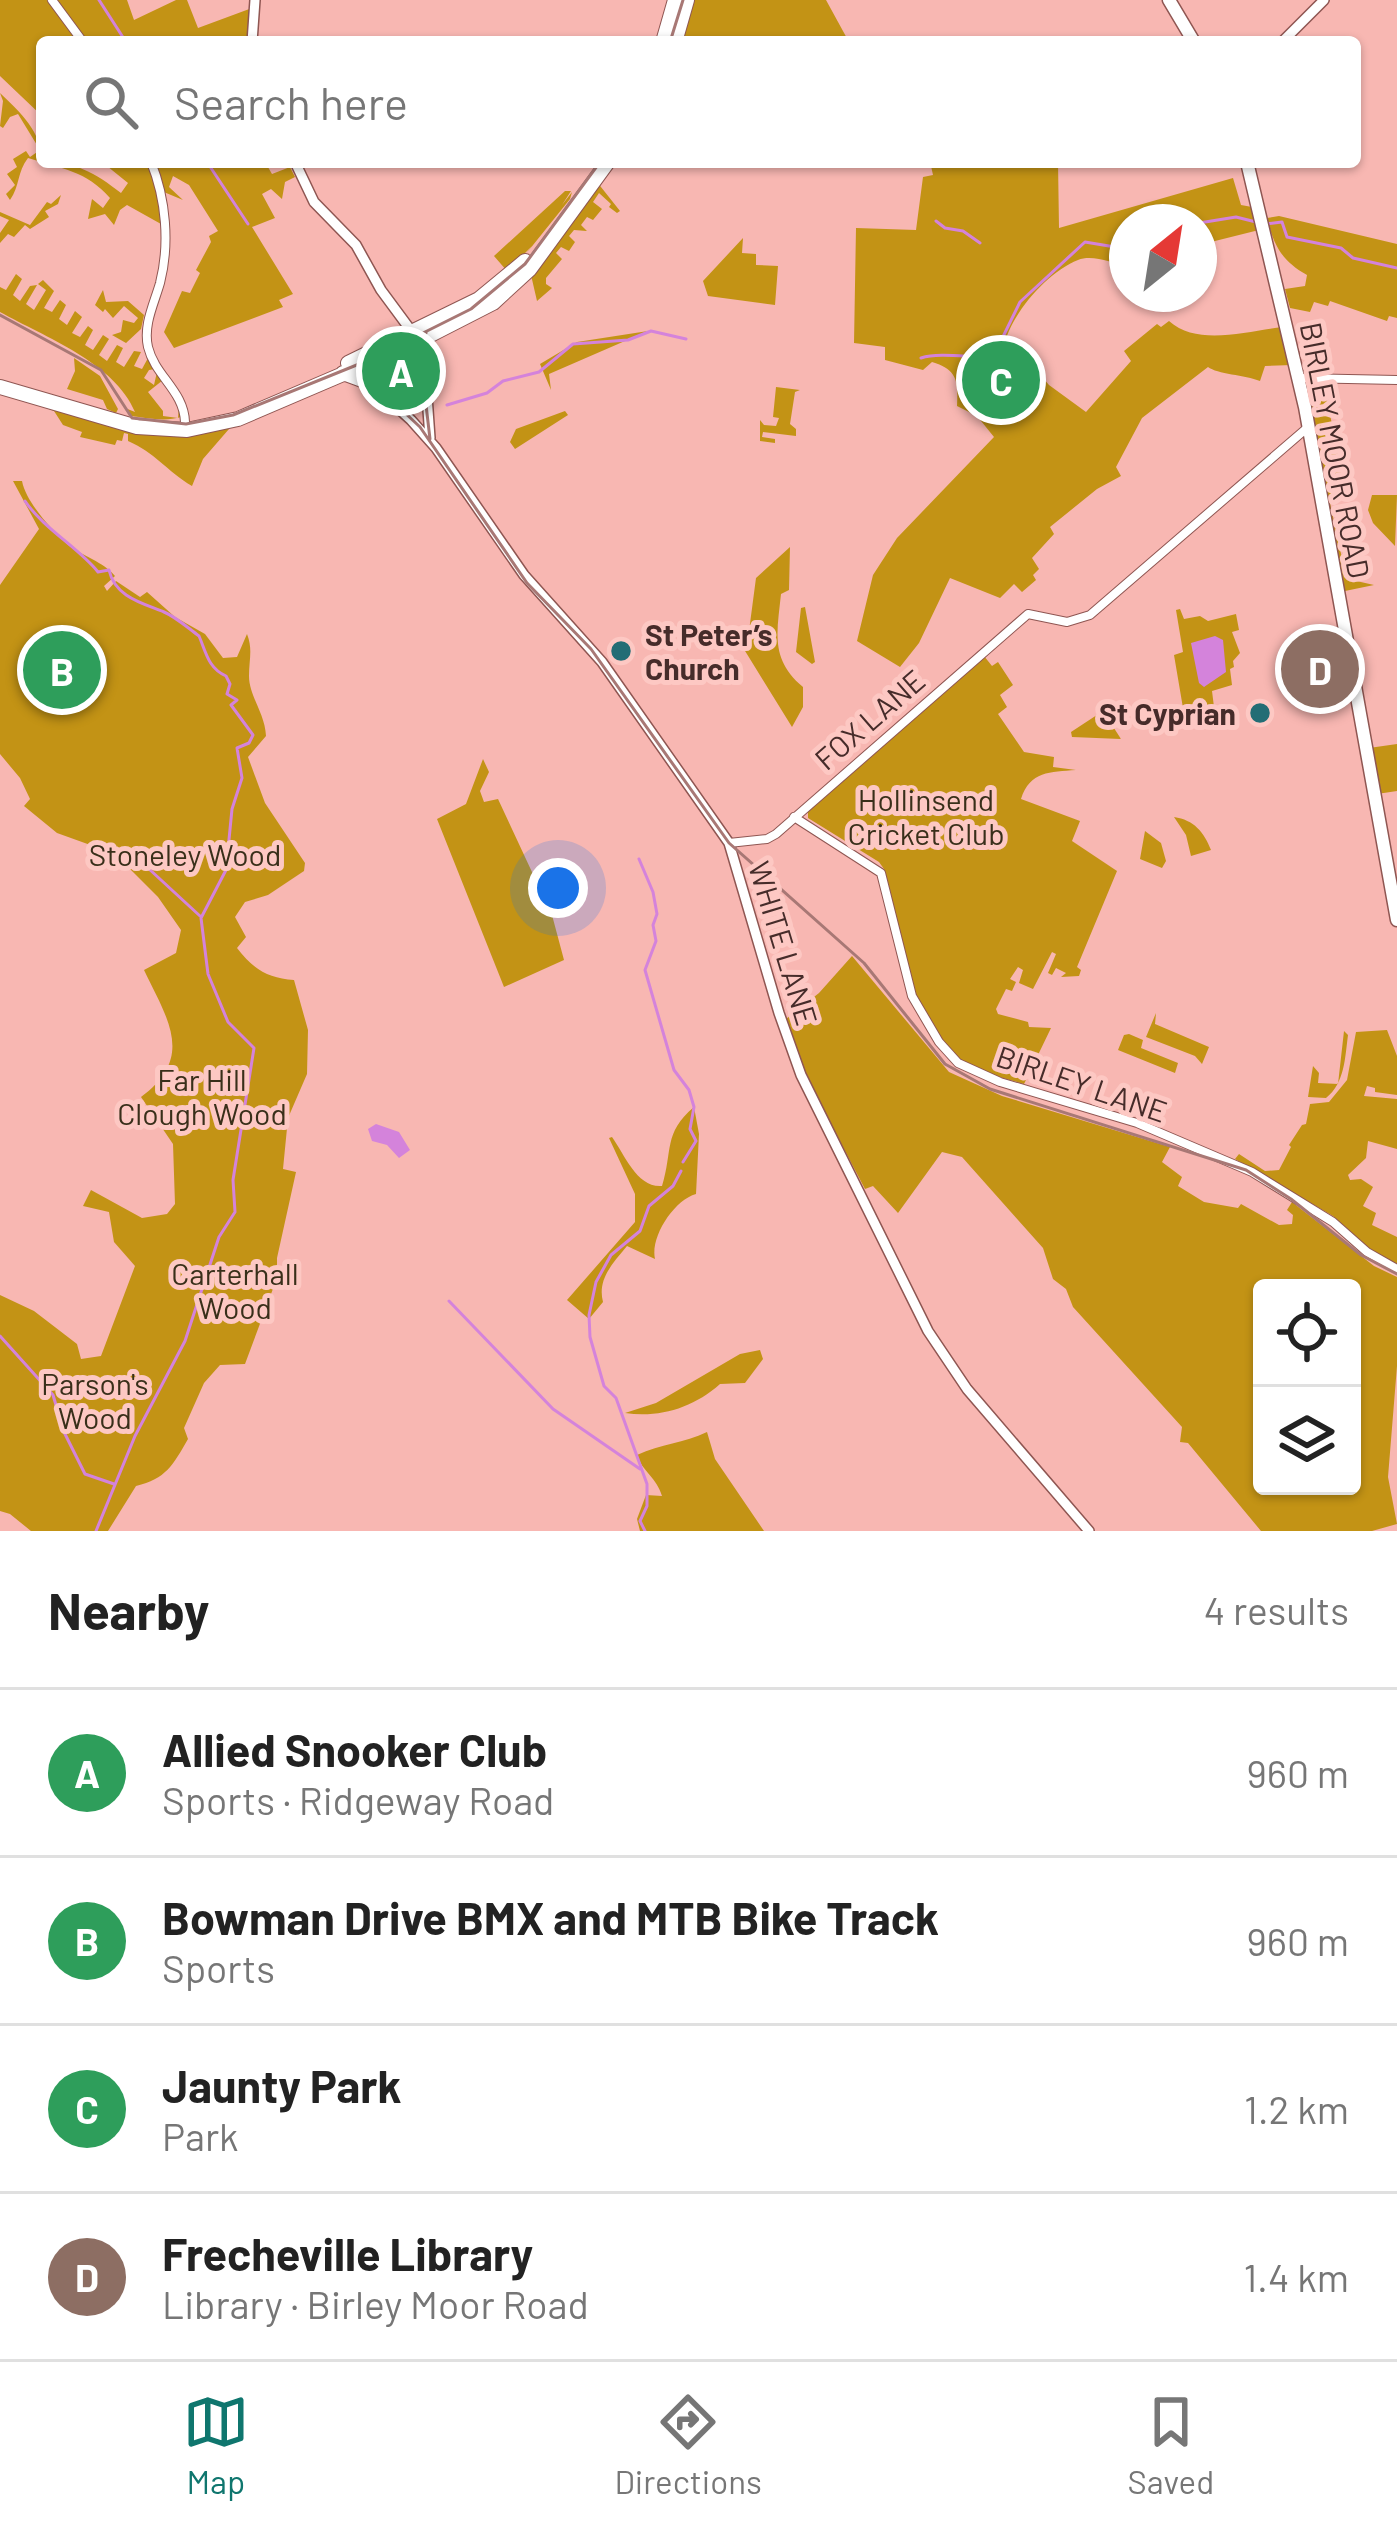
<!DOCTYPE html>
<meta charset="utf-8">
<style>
:root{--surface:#fff;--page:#f2f2f2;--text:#222;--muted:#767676;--line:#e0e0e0;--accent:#0f766e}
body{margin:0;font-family:Barlow,sans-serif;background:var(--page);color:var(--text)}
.controls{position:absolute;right:36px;bottom:36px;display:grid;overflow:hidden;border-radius:12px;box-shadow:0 3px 9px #0004}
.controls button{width:108px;height:108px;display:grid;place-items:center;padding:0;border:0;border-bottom:3px solid var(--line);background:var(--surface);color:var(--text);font:60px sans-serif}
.compass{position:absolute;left:1109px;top:204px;width:108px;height:108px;border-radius:50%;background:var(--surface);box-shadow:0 3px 9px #0004;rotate:30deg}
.you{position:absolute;left:558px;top:888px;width:42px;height:42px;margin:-30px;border:9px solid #fff;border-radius:50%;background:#1a73e8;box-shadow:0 0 0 18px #1a73e833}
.badge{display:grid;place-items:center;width:78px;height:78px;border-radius:50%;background:var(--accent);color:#fff;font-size:39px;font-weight:700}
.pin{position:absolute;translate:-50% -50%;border:6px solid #fff;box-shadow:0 3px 12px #0006}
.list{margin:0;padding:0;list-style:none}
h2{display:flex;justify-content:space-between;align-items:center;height:156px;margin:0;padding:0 48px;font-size:51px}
h2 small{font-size:39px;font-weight:400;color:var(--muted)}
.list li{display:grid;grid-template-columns:78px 1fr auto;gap:36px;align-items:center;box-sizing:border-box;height:168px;padding:0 48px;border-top:3px solid var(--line)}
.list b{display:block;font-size:45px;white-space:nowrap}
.list p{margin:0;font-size:39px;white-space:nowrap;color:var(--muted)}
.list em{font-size:39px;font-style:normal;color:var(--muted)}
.icon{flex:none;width:66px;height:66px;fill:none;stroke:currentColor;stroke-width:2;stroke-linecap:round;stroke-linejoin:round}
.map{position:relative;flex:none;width:1397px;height:1531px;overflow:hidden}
.search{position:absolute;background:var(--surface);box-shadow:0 3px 9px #0004;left:36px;right:36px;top:36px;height:132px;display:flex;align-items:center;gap:30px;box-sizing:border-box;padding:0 42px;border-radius:12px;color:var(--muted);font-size:45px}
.sheet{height:828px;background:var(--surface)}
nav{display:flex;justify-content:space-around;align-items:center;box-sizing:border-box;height:168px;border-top:3px solid var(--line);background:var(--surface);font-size:33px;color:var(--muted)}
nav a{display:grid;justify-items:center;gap:6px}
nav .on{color:var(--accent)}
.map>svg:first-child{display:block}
</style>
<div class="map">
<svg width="1397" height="1531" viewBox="0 0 1397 1531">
<rect width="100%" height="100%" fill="#f8b7b2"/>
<path fill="#c39315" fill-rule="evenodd" d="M0,0H127L134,20L176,0H187L198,28L252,8L250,42H42V116L0,76Z
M690,0H826L849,42H678Z
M0,93C21,113 42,132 42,162C76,162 94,172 121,193L128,183L102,162H265L272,174L290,167L295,177L285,182L282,199L271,189L262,194L275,218L252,227L293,294L279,300L283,307L174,348L164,332L182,291L190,293L200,273L196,270L211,242L209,236L218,231L189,185L173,176L169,187L183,200L159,190L161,224L127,205L120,210L114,225L105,214L88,219L92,199L103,208L110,198C87,171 60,168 28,158C17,172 20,186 10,200L6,194L15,185L7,174L17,167L13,159L26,151L30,157L40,150L18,114L10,117L3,128L0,126L3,101Z
M973,162H1058L1059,228L1233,178L1241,205L1252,207L1259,230L1199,245V222H1127V266C1113,263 1092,254 1078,260C1047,272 1011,314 1004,346L1027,373L1034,368L1049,385L1086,412L1131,361L1124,351L1157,324L1161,327L1169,321C1198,347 1247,331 1283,327L1292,365L1265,366L1260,381C1245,375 1217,374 1208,367L1142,418L1116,467L1121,476L1097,489L1050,527L1054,534L1032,558L1039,569L1033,575L1036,580L1022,592L1014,584L1000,598L950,578L919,643L900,667L857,641L873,575L897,538L994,437L977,416L957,406C958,381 958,370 932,362L923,370L885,360V347L854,343L856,228L916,230L923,177L933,175L931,166Z
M597,182L620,211L617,213L609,207L611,204L599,193L593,202L602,209L593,220L587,217L581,225L587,231L574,230L569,236L575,242L569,251L561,247L556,253L562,259L546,278V284L552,288L537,301L531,275Z
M565,191H571L562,205L572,192L570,199L517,265L532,246L507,271L494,256Z
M61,195L58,204L45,211L49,217L30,229L25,225L14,237L8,234L0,243V233L9,220L0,216V212L30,225L47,202L51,204Z
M1279,216L1397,244V318L1389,316L1387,321L1330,301L1328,306L1314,302L1310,312L1290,308L1285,289L1305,286L1307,275C1282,261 1274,246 1267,218Z
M743,238L742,253L756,254V265L778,266L775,305L708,296L703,281Z
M16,274L22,279L13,295L20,301L30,286L37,285L26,304L34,310L46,290L38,284L43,280L54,291L44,308L52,312L60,300L66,305L59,319L67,325L75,311L82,317L72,333L80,337L88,326L93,330L85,345L93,350L103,335L109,339L99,355L107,361L117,345L123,348L116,362L124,367L134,351L141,352L134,366L142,369L148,358L155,369L149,370L144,378L154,385L157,372L163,380L148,392L163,411V416L178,418L179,406L181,417C165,422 147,418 131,416L125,408L135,412C115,363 45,337 0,312V287L6,290Z
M103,290L106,302L128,301L144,315L141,329L126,343L112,335L121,332L123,320L134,323L138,318L124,306L113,318L105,309L103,312L95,305Z
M648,331L549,374L551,390L540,364L577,342Z
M74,358L100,376L118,409L116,413L107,409L103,400L67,389L75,371Z
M1307,381H1323L1344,482L1347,498L1330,503L1345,572L1352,580L1374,585L1345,591L1336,557Z
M776,387L800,390L795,392L790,424L796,429V436L763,432L762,437L775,439V443L760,441V420L764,425L776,426L779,418L773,417Z
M21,398L103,423L229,429L203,459L192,486C167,471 154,452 128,441V434L124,433L122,441L117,440L115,445L80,437L82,432L63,425L54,411Z
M565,411L568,415L515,449L510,442L516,429Z
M13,481H22C26,502 51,529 67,544C82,556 104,562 115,576L104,586L107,591L116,581L140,597L147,592L175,617L205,634L223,658L237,657L247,634C253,649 249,660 249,676C249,696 265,713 266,736L248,757L265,803L305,863L304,871L268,895L245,902L235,917L246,937L237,948C253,969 268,978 294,980L308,1030L307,1074L288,1118L283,1169L296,1172L277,1258V1278L245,1364L220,1365L204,1383L184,1428L188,1439C173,1465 166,1479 136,1486L108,1531H31L10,1514L0,1511V1295L34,1311L77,1344L81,1359L101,1356L135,1266L114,1242L109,1212L83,1206L91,1190L142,1218L167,1214L175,1204L173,1144L141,1097C195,1057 168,1020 144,970L176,953L181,930L158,897L125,864L107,851L57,833L24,806L30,799L20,778L0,754V585L39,529Z
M1372,495H1397L1395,546L1373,523L1368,510Z
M790,547L789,590L781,594C777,633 770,659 803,687V707L792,727L742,646L749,631L756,578Z
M805,607L815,662L812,664L796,652L801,608Z
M1180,609L1184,619L1200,616L1208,621L1236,614L1239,630L1232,632L1240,653L1233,661L1234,667L1230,669L1232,685L1212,691L1214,707L1196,711L1192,707L1183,708L1174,655L1183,652L1176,610Z
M984,656L992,666L998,662L1013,685L1000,695L1007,707L998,714L1024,752L1054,757L1053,767L1076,770C1050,772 1030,771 1021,799L1080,821L1072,841L1117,871L1077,967L1081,970L1079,976L1061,977L1066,973L1056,968L1052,975L1048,973L1056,954L1052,952L1033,989L1019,983L1023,970L1018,967L1010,979L1016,982L1012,991L1006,989L996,1009L998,1014L1028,1022L1029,1027L1051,1028L1024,1084C1001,1077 973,1072 954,1055C903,1012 903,928 884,869L879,862L808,818V806Z
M1103,711L1121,739L1072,737L1071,732Z
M1397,744V791L1377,794L1369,748Z
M483,759L489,772L480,791L484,802L498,799L552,915L564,960L504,987L437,819L466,804Z
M1174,817C1194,820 1204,832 1211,850L1191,856L1186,835Z
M1145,831L1161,843L1166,861L1162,868L1140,859Z
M852,956L949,1072L1002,1096L1170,1147L1162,1162L1182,1177L1178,1186L1204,1202L1238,1208L1241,1204L1279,1225L1292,1224L1293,1215L1287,1210L1292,1202L1374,1266L1397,1277V1366L1388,1477L1397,1524L1372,1531H1261L1188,1443L1180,1442L1182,1427L1073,1307L1066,1289L1053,1279L1043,1248L962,1157L942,1152L898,1213L873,1186L865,1189L804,1073L786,1019L819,993ZM1262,1288H1352V1486H1262Z
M1156,1013L1155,1024L1209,1047L1202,1064L1195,1056L1146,1037Z
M1387,1030L1397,1056V1095L1375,1092V1088L1367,1086L1364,1096L1397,1099V1149L1368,1141L1366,1158L1348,1175L1350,1180L1361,1179L1373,1187L1363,1206L1376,1213L1372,1225L1397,1237V1264L1372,1251L1333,1216L1235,1159L1239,1154L1265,1171L1279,1170L1291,1147L1289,1145L1302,1125L1306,1124L1310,1104L1329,1102L1347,1080L1356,1032Z
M1344,1031L1348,1035C1345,1057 1345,1083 1326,1098L1308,1097L1313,1066L1319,1073L1318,1083L1338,1084Z
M1129,1034L1143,1040L1141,1048L1178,1063L1175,1073L1118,1050L1124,1035Z
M694,1107L699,1134L696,1194C674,1200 650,1237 655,1259L627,1246C613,1263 597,1279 603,1302L589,1319L567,1300L635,1222V1194L609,1138L612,1137C625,1155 637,1188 662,1186C673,1151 663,1133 694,1107Z
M760,1350L763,1359L745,1383L720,1384C693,1408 660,1418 625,1413L656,1403L740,1354Z
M707,1432L715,1459L764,1531H640L637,1519L646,1495L662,1496C657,1478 642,1471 637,1455C661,1444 684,1443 707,1432Z"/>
<path fill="#d483db" d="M1215,636L1223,640L1226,672L1204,687L1199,683L1191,643Z
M376,1124L399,1132L410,1150L399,1158L387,1145L372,1141L368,1129Z"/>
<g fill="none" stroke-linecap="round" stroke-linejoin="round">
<path stroke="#d483db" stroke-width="3" d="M99,0L126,42
M207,162L248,224
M936,221L945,228L963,231L980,243
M1199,223L1236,217L1256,222
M1265,224L1282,222L1287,237L1341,248L1353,258L1397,268
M921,358C940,352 971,358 993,357L1020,302L1085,242L1127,249
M447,405L487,393L503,381L539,372L573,344L628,340L651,331L686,339
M25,501C43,528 80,549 98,572L109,570C115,597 142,603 164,612C176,617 188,628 199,636C206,652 208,668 226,676L230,684L227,694L237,700L231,705L253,735L249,743L237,748L242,778L232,809L226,870L201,918L208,974L228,1022L254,1048L233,1180L235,1212L219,1237L185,1341L135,1436L96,1531
M135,856L200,916
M639,859L653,892L657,914L653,925L656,941L645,970L674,1070L689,1090L694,1107L690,1129L696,1141L683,1162
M449,1301L553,1409L640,1469
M0,1336L53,1395L64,1432L85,1474L114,1484
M645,1531L640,1521L647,1506V1484L616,1398L604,1386L590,1337L589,1315L596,1282L611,1255L640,1231L649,1206L673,1186L681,1171"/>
<defs>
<path id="tertiary" d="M52,0L83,42
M151,162C166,199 170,244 160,283C154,304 143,325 148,347C155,376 184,391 185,422
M1299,378L1397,380
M794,817L881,873L912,996L939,1042L958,1063L1000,1082L1137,1123L1252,1172L1333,1222L1367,1252L1397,1269
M729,843L767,839L776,834L1028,614L1067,622L1090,615L1307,428"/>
<path id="secondary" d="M252,42L255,0
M1282,42L1324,0
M295,162L314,202L356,245L381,290L415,336L425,368L430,438
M356,162H364
M368,381L411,420L436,448L524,575L602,662L729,843L779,1013L801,1075L928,1331L967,1389L1089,1531"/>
<path id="primary" d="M1169,0L1194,42
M1247,162L1305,407L1397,920"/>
<path id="trunk" d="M663,42L675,0
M675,42L687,0
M348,363L479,299L525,261
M343,373L370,383
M0,387L137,427L187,430L238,419L411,345L493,303L530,269L608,162"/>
</defs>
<use href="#tertiary" stroke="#8f5652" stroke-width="10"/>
<use href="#secondary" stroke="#8f5652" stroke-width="12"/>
<use href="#primary" stroke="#8f5652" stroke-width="15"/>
<use href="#trunk" stroke="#8f5652" stroke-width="16"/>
<use href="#tertiary" stroke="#fff" stroke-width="8"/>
<use href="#secondary" stroke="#fff" stroke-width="9"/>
<use href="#primary" stroke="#fff" stroke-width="12"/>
<use href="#trunk" stroke="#fff" stroke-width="14"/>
<path stroke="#a87875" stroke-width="3" d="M670,42L683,0
M0,315L101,370L132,418L186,424L233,415L369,360L471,309L525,264L600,162
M426,333L419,345L430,439
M372,358L366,368L369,379L420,427L527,583L591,649L729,843L864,963L945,1064L990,1089L1246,1170L1291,1199L1361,1255L1397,1274"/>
</g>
<g fill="#236d75" stroke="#fdc8c3" stroke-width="4.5">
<circle cx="621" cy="651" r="12"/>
<circle cx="1260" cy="713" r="12"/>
</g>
<g text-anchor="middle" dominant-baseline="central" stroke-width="10" stroke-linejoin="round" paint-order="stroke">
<g font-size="30" fill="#462c2a" stroke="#fdc8c3">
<text transform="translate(1336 450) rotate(79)">BIRLEY MOOR ROAD</text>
<text transform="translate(869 719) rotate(-41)">FOX LANE</text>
<text transform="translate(784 943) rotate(73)">WHITE LANE</text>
<text transform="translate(1082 1083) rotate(19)">BIRLEY LANE</text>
</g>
<g font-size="30" font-weight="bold" fill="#462c2a" stroke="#fdc8c3" text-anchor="start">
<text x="645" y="634">St Peter’s<tspan x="645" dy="34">Church</tspan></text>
<text x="1236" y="713" text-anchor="end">St Cyprian</text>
</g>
<g font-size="30" fill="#392f1a" stroke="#fdc8c3">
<text x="926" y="799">Hollinsend<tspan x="926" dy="34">Cricket Club</tspan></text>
<text x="185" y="854">Stoneley Wood</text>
<text x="202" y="1079">Far Hill<tspan x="202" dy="34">Clough Wood</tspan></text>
<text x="235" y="1273">Carterhall<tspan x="235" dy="34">Wood</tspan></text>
<text x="95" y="1383">Parson's<tspan x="95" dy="34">Wood</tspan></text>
</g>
</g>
</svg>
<div class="controls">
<button><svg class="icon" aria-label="locate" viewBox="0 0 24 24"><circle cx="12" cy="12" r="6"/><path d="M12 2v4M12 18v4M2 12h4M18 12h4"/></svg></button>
<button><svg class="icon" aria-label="layers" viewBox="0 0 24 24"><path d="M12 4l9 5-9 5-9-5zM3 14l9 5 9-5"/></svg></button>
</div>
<svg class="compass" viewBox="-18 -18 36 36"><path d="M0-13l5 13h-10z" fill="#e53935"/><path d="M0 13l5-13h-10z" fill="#767676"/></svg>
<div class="you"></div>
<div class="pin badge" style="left:401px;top:371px;background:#2e9e5b">A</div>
<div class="pin badge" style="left:62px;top:670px;background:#2e9e5b">B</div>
<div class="pin badge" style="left:1001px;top:380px;background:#2e9e5b">C</div>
<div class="pin badge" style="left:1320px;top:669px;background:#8d6e63">D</div>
<div class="search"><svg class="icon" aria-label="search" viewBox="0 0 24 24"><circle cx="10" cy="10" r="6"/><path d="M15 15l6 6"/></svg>Search here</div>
</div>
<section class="sheet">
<h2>Nearby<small>4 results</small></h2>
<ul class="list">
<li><span class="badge" style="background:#2e9e5b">A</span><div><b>Allied Snooker Club</b><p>Sports · Ridgeway Road</p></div><em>960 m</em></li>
<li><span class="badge" style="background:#2e9e5b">B</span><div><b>Bowman Drive BMX and MTB Bike Track</b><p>Sports</p></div><em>960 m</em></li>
<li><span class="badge" style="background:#2e9e5b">C</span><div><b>Jaunty Park</b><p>Park</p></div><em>1.2 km</em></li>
<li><span class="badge" style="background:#8d6e63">D</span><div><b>Frecheville Library</b><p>Library · Birley Moor Road</p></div><em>1.4 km</em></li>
</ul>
</section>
<nav>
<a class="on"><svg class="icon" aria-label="map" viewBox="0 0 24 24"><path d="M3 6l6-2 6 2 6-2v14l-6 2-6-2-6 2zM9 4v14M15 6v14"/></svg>Map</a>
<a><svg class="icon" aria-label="directions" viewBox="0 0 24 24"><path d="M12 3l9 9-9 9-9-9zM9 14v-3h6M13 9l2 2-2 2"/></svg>Directions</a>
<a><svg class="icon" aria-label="saved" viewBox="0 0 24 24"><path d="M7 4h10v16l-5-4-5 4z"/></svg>Saved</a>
</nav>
